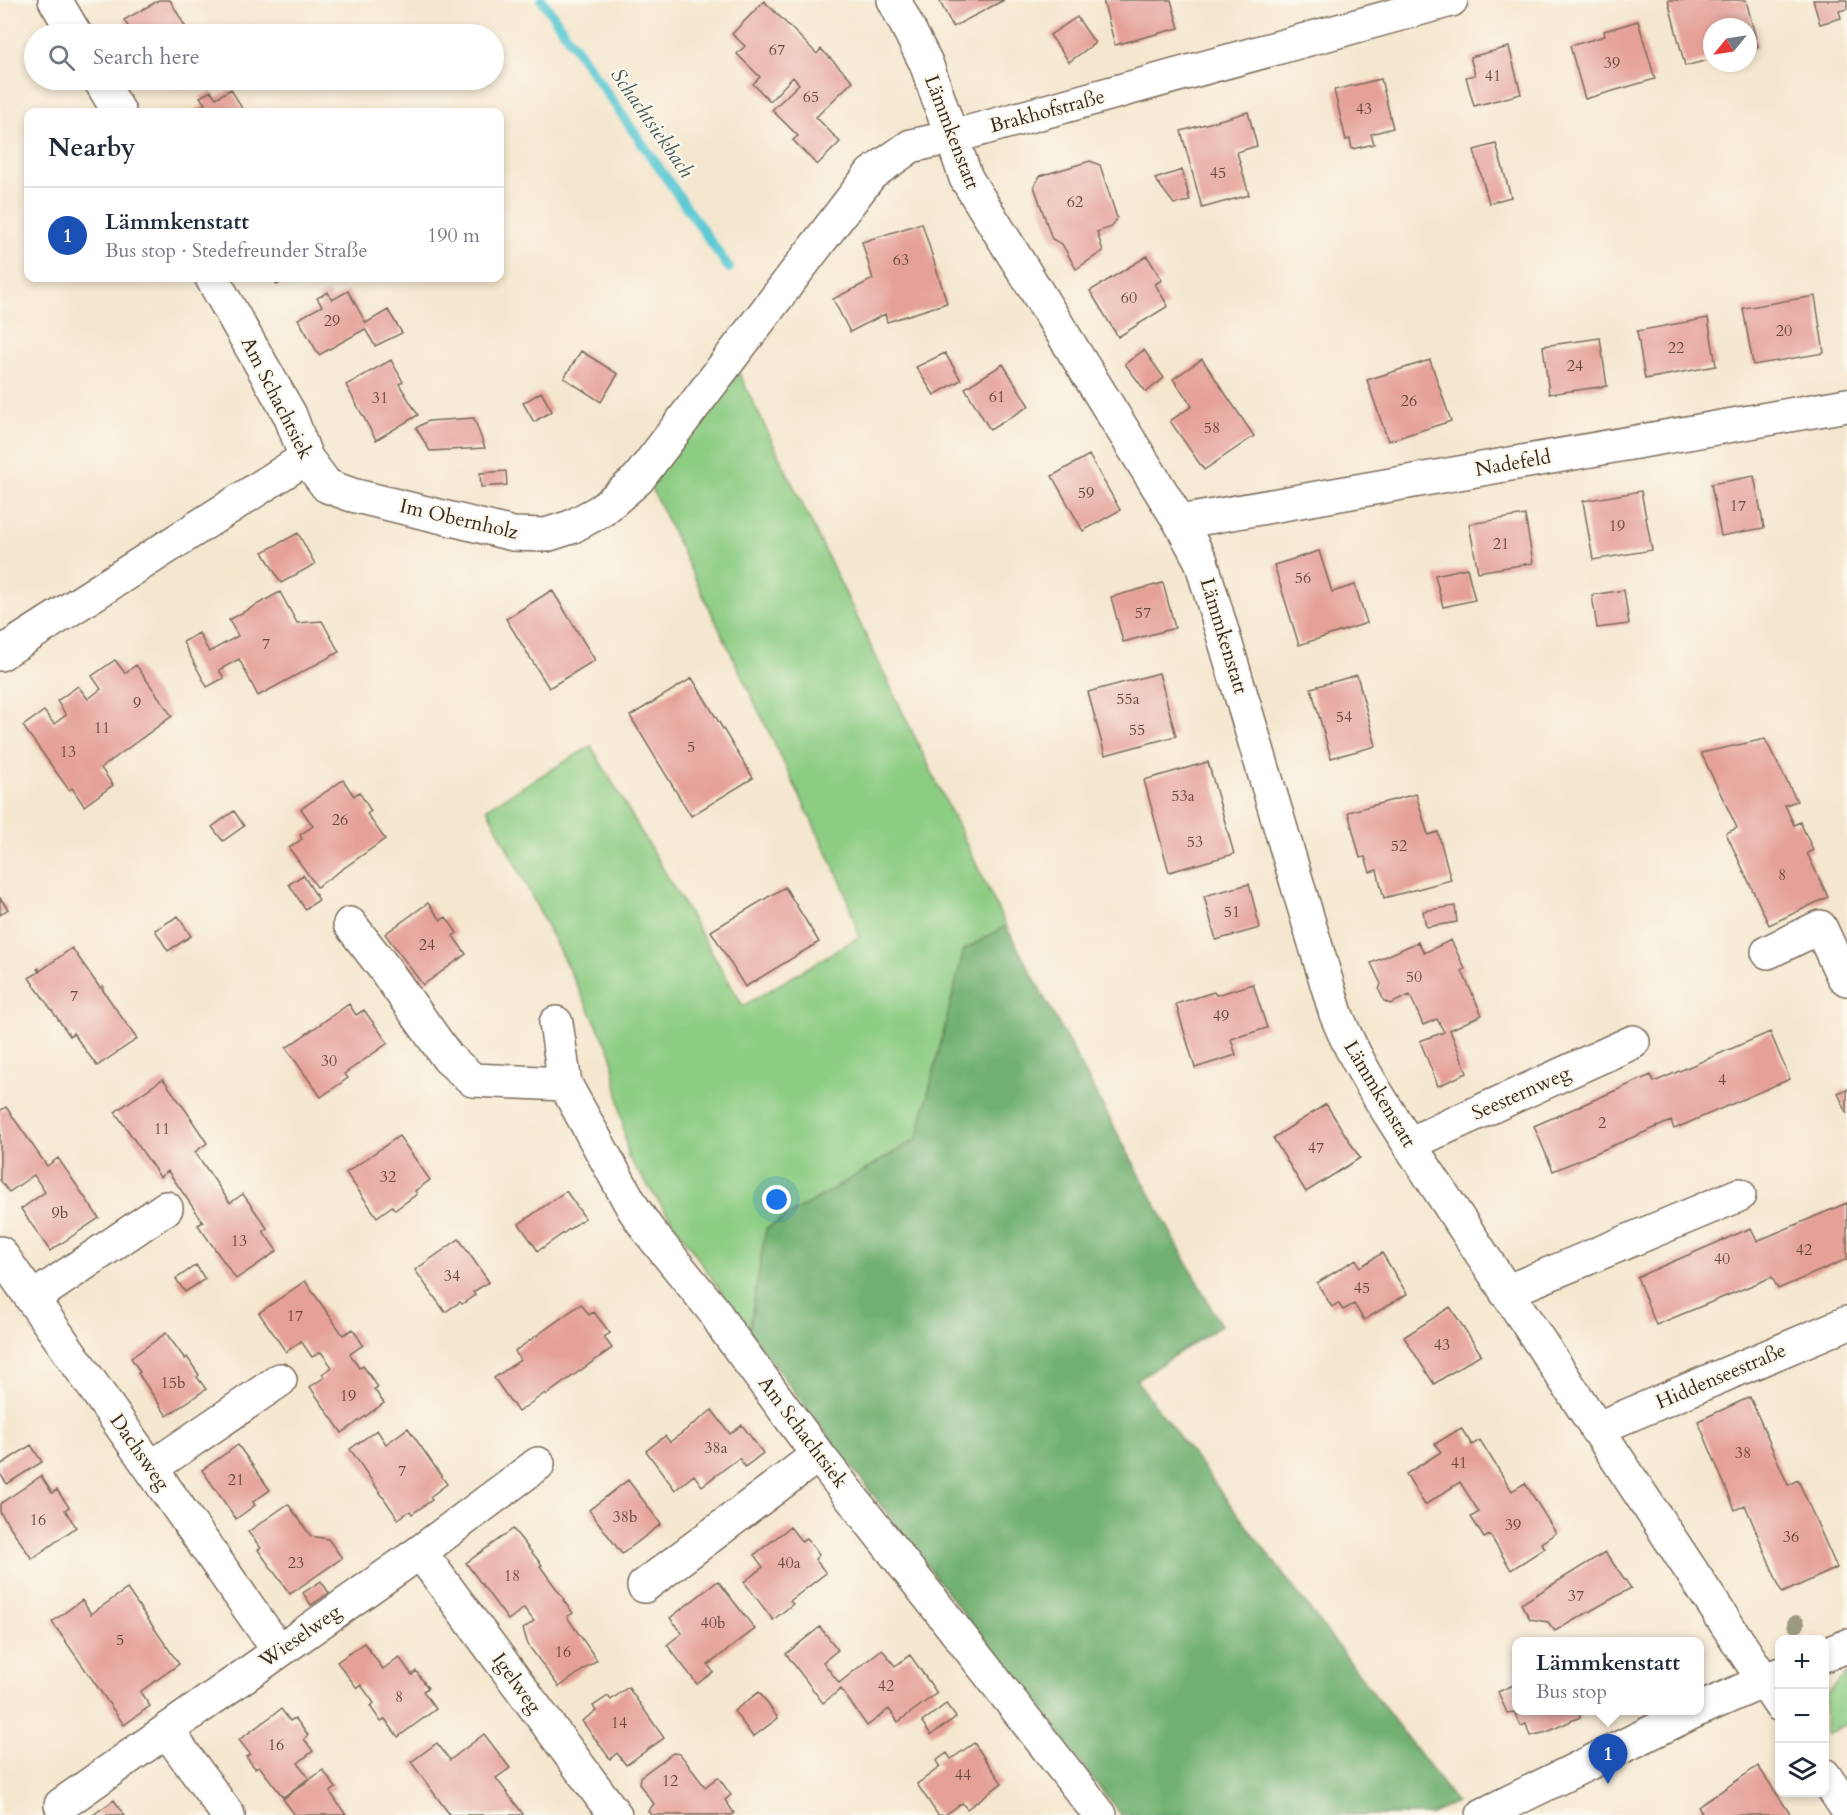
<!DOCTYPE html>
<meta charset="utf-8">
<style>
:root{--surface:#fff;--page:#f2f2f3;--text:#1f2937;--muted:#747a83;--line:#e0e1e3;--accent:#111827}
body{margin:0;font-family:Cardo,serif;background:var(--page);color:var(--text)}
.controls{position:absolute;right:18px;bottom:18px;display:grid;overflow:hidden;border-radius:12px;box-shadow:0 3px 9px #0003}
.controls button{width:54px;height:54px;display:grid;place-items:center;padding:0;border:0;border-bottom:2px solid var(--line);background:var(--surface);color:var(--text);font:30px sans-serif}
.compass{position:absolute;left:1703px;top:18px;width:54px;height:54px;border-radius:50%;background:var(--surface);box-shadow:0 3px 9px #0003;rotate:240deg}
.you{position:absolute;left:777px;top:1200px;width:21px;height:21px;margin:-15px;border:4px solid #fff;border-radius:50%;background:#1a73e8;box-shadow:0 0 0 9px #1a73e833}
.badge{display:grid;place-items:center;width:39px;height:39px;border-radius:50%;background:var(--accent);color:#fff;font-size:20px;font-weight:700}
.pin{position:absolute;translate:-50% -50px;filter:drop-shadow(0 2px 3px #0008)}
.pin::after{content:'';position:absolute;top:32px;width:21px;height:18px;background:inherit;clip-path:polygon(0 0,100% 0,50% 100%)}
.popup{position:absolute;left:1512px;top:1637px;width:192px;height:78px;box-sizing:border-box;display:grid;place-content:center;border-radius:12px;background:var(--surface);filter:drop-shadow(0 2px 4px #0005);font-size:20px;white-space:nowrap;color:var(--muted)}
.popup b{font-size:22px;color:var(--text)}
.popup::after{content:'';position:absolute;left:50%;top:100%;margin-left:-12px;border:12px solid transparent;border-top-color:var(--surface)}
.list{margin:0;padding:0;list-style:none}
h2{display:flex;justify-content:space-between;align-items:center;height:78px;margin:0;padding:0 24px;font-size:26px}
h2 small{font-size:20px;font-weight:400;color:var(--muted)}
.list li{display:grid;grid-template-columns:39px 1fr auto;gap:18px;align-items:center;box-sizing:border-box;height:96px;padding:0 24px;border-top:2px solid var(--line)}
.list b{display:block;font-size:22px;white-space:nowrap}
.list p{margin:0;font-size:20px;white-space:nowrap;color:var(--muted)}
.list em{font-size:20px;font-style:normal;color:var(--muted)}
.icon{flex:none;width:33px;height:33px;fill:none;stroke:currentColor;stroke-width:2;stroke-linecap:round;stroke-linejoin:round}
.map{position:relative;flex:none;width:1847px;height:1815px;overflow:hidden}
.search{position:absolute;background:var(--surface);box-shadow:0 3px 9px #0003;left:24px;top:24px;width:480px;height:66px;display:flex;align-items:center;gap:15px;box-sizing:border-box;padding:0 21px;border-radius:33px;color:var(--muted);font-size:22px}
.panel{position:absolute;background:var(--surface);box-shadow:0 3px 9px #0003;left:24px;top:108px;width:480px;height:174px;border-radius:12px}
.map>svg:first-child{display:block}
</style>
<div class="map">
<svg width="1847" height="1815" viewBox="0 0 1847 1815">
<rect width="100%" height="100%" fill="#fbf7ec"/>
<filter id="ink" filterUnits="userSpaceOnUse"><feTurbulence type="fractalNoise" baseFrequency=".0167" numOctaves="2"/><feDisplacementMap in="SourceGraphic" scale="12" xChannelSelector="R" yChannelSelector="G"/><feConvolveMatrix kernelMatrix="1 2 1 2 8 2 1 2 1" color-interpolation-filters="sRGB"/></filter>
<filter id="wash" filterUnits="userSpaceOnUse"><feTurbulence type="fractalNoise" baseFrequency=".008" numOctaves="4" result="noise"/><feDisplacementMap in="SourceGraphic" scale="24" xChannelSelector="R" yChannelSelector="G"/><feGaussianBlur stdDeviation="1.35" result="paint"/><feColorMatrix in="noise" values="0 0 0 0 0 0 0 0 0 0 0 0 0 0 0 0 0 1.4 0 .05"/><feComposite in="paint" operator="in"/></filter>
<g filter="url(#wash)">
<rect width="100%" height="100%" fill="#f5e7cf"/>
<path fill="#8ccc83" stroke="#647b50" stroke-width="1.5" d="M739,373L1006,926L964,950L917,1139L766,1229L749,1332L628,1157L611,1053L487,808L591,746L743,1006L859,937L843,886L649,483Z
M1847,1673V1723L1827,1735L1825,1729V1696Z"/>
<path fill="#71b071" stroke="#566d48" stroke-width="1.5" d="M1006,926L1221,1326L1136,1380L1456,1802L1431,1815H1121L975,1629L749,1332L766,1229L917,1139L964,950Z"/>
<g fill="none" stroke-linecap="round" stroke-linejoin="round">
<path stroke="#5cc9d4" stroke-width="10" d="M542,0L729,268"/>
</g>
<g id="blocks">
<path fill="#e5a098" d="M159,0H170L189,33L133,34L124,20Z
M939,0H1004L953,27Z
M1103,0H1171L1179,28L1115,45Z
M1668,0H1746L1758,47L1748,50V27H1712V59L1685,66Z
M1813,0H1847V9L1839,11L1841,18L1820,24Z
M764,1L817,54L821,49L853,81L816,117L840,142L817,165L793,140L798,136L772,110L799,84L793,77L770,101L753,84L760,77L737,54L745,46L732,34Z
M1077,17L1095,43L1069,62L1050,35Z
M1638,21L1655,79L1585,99L1570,46L1605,36L1604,31Z
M285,27L290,34H273Z
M1509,47L1521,94L1474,106L1466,77L1475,75L1470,57Z
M1381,79L1393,128L1371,134L1374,144L1352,149L1350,139L1346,140L1334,90Z
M174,80H192L179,87Z
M231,89L244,112H190L205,104L200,97L211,91L216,98Z
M1248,112L1257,146L1237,152L1249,195L1202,208L1181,131Z
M1496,144L1511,197L1489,203L1474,150Z
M1090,161L1100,165L1117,218L1112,227L1097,232L1103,251L1076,269L1062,244L1052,239L1034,186L1040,176Z
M1182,170L1190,201L1174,204L1155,179Z
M922,223L947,303L887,322L885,314L850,332L833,299L873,279L862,242Z
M1147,256L1162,280L1155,284L1168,306L1118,337L1090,291Z
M273,278H289L277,285Z
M348,291L366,323L388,310L402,333L375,346L365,329L319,355L298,319L322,306L317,298L328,292L332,300Z
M1815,296L1824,353L1753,365L1743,308Z
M1708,318L1716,366L1645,379L1637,331Z
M1600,338L1607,386L1549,394L1543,346Z
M1144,350L1164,378L1146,392L1125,364Z
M581,351L618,374L601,402L564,378Z
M945,353L961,380L934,395L916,367Z
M1202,359L1254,436L1204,470L1170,421L1192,406L1173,379Z
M391,360L403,382L399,384L418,415L376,440L346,385Z
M1430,360L1451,421L1388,441L1367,380Z
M1003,364L1029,406L990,430L965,388Z
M541,392L552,411L534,422L523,403Z
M474,418L485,448L430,451L416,428L428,421Z
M1089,455L1120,510L1083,531L1052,476Z
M506,471L507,485L481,487L480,473Z
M1754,476L1764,528L1721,536L1711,484Z
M1641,491L1652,550L1593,560L1583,501Z
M1525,515L1533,563L1478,572L1469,524Z
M298,533L315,564L281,583L263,552Z
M1319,551L1332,592L1355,585L1367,623L1299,645L1274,565Z
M1467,568L1475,600L1443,607L1435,575Z
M1163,583L1175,628L1123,642L1111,597Z
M552,590L595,660L549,688L506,619Z
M1624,590L1629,624L1597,628L1592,595Z
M280,592L297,623L322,621L339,652L258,696L239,659L219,670L224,678L207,687L183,642L199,633L209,652L238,636L229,620Z
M115,660L125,673L136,665L172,716L101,768L113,785L84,806L72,788L69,790L23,726L44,711L54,724L66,715L57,701L78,686L88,699L101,689L92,676Z
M1159,673L1176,736L1105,755L1088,692Z
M1357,675L1376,746L1331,758L1311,688Z
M692,678L753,778L691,816L630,716Z
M1765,739L1797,801L1785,805L1794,825L1800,822L1813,850L1807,853L1828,897L1769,925L1726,833L1737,828L1701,753Z
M1208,762L1234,854L1169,872L1144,780Z
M343,780L354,796L359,792L371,811L367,814L385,839L317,887L289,848L302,839L300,835L313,826L301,809Z
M1416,794L1428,835L1438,832L1451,880L1384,898L1377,870L1370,872L1365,857L1360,858L1348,812Z
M234,811L244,826L223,841L212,827Z
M303,875L319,900L305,909L289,884Z
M1249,884L1260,928L1216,940L1204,896Z
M785,887L819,942L745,987L711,931Z
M0,898L8,909L0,915Z
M428,903L441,920L446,917L457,933L453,936L466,954L423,985L385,934Z
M1455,906L1457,922L1426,927L1423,911Z
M178,916L191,936L168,951L155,930Z
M1451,940L1465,969L1462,971L1482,1015L1450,1030L1467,1073L1438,1086L1420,1041L1444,1032L1437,1019L1423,1025L1410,995L1390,1004L1384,1001L1379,990L1381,984L1371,963L1418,942L1424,953Z
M72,948L100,988L103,986L104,987L102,989L137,1039L97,1066L73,1033L70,1036L29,978L39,972L37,969L39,968L40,971Z
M1253,984L1267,1028L1231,1039L1236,1055L1195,1068L1176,1004L1214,992L1216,995Z
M349,1004L356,1015L364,1010L388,1043L344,1074L348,1078L321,1097L286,1048Z
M1770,1032L1790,1079L1674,1129L1671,1121L1553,1171L1534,1126L1651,1075L1654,1082Z
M163,1079L192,1119H191L207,1143L195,1152L230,1203L243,1194L267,1228L263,1231L277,1251L236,1279L198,1225L203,1222L168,1171L160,1177L115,1112Z
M1847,1089V1114L1838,1093Z
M1326,1104L1360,1158L1306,1192L1273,1138Z
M6,1107L47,1166L58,1158L99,1218L50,1251L21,1209L45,1192L34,1175L9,1192L0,1180V1111Z
M399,1136L430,1180L415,1191L417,1194L395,1210L392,1206L377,1217L346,1173Z
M566,1191L585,1218L538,1251L519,1224Z
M1847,1203V1259L1778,1289L1772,1277L1656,1325L1637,1277L1751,1228L1757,1241Z
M459,1239L489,1282L473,1292L475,1295L462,1304L460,1302L445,1312L415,1270Z
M1382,1253L1407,1294L1364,1320L1354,1304L1343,1310L1338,1303L1332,1307L1317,1283L1356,1259L1360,1267Z
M196,1265L205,1279L185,1292L176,1279Z
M305,1281L343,1335L353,1329L363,1345L350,1354L359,1368L363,1366L378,1387L374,1389L384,1403L342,1433L310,1387L325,1377L322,1374L332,1367L321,1352L312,1357L301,1341L286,1352L259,1313Z
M581,1304L589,1315L594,1312L610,1333L604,1337L612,1348L546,1395L545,1393L518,1412L494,1378L520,1360L515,1351Z
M1450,1307L1481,1354L1434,1384L1404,1337Z
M166,1333L185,1359L187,1357L199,1375L197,1377L206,1389L167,1416L138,1373L140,1372L131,1358Z
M1750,1397L1788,1485L1798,1480L1837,1568L1782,1593L1745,1505L1735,1510L1698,1421Z
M712,1410L730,1434L742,1425L763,1453L745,1467L739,1458L702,1486L694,1475L675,1490L646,1451L665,1436L670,1442Z
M408,1428L447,1484L430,1497L432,1500L412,1514L410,1511L398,1519L350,1449L377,1430L386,1444Z
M1461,1428L1472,1445L1480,1440L1512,1491L1525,1483L1556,1533L1541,1543L1545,1548L1511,1570L1490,1535L1484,1538L1471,1517L1479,1512L1460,1482L1425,1505L1406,1474L1441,1452L1435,1444Z
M31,1445L42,1462L7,1484L0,1474V1465Z
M238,1445L270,1490L253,1502L255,1505L236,1519L202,1470Z
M41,1476L52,1493L57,1490L69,1507L65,1510L76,1527L32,1559L0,1512V1504Z
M628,1480L661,1524L622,1554L589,1510Z
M288,1504L311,1536L328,1539L342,1558L290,1594L258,1550L261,1548L248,1532Z
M790,1527L802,1542L807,1538L819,1555L815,1559L826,1573L790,1601L793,1604L773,1620L744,1582L763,1567L754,1555Z
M513,1529L542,1565L540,1566L564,1599L563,1600L573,1613L567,1617L597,1660L559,1687L528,1645L523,1629L534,1621L524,1608L508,1620L466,1563Z
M1605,1552L1631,1588L1555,1631L1548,1622L1530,1619L1521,1604Z
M321,1581L329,1593L311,1605L303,1593Z
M718,1581L755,1629L708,1665L713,1672L697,1684L667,1645L682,1633L670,1618Z
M127,1589L179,1664L140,1692L150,1706L124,1725L52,1622L82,1600L91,1614Z
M820,1627L838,1650L823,1662L839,1683L882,1649L895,1666L910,1655L937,1693L898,1722L889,1709L867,1726L841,1689L823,1703L786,1654Z
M364,1643L383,1669L399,1657L412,1675L416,1671L428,1688L423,1691L436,1709L398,1737L385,1719L381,1722L370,1706L374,1703L361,1685L357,1688L337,1662Z
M1516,1684V1710H1578L1580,1717L1547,1732L1530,1736L1526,1724L1521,1726L1514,1712L1507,1713L1498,1692Z
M628,1687L664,1738L626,1765L617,1753L610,1759L582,1721L596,1711L593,1706L608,1696L611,1700Z
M759,1692L778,1718L753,1737L734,1711Z
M946,1704L956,1717L931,1735L922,1722Z
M281,1709L290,1721L295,1718L308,1735L304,1739L313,1751L298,1763L309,1778L283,1797L259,1766L255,1768L246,1757L250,1754L239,1740Z
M484,1734L510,1768L496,1778L523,1814L521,1815H450L411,1762L437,1743L450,1760Z
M974,1743L1002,1783L967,1809L962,1803L945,1815H938L917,1784L940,1767L936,1761L947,1753L951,1759Z
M673,1753L680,1754L705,1787L718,1777L731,1795L725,1800L734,1813L732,1815H651L648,1811L654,1804L639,1784L640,1777Z
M1758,1766L1791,1815H1703L1698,1807Z
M323,1770L336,1788L330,1792L346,1815H295L283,1799Z
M114,1800L124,1815H93Z"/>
</g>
</g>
<g filter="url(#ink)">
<use href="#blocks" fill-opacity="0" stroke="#7c6c5c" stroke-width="1.5"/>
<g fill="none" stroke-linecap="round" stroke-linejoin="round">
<defs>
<path id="minor" d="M55,0L75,34
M894,0L926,63L966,178L1180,522L1201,561L1336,1014C1355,1061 1381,1101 1409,1144L1780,1705
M100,80L119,112
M212,278L290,415L306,458L327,486L352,495L513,534L546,535L571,527L602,510L638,479L871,174L911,146L952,137L1451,0
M1180,522L1847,405
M0,654L306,458
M350,924L384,968L448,1058L473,1080L565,1084
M1768,952L1820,927L1843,976L1847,979
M556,1023L565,1084L633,1208L648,1230L714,1311L726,1330L818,1455L1100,1815
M1409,1144L1633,1042
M0,1253L279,1651
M1506,1292L1739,1195
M32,1299L166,1208
M1596,1429L1847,1323
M151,1468L280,1380
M420,1552L615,1815
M644,1586L818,1455
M1824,1655L1847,1646
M1700,1709L1780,1674
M167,1731L228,1815
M1824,1775L1847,1809
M61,1805L420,1552L538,1464
M1483,1815L1697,1710"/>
</defs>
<use href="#minor" stroke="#7c6c5c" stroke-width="36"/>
<use href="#minor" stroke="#fff" stroke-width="33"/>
</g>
<circle fill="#9c9a7e" cx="1796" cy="1624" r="9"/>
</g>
<g text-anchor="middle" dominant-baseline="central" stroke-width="4.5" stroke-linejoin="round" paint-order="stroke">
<g font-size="16" fill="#66483c">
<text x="777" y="50">67</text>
<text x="1612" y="63">39</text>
<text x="1493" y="76">41</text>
<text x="811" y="97">65</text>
<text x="1364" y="109">43</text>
<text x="1218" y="173">45</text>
<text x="1075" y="202">62</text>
<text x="901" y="260">63</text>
<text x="1129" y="298">60</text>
<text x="332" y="321">29</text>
<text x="1784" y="331">20</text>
<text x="1676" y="348">22</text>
<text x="1575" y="366">24</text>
<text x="997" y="397">61</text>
<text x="380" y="398">31</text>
<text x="1409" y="401">26</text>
<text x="1212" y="428">58</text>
<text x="1086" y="493">59</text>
<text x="1738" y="506">17</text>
<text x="1617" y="526">19</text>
<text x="1501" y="544">21</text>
<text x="1303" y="578">56</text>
<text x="1143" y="613">57</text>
<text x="266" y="644">7</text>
<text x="1128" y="699">55a</text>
<text x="137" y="703">9</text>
<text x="1344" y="717">54</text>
<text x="102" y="728">11</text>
<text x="1137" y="730">55</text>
<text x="691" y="747">5</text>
<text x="68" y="752">13</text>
<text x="1183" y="796">53a</text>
<text x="340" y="820">26</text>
<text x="1195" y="842">53</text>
<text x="1399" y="846">52</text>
<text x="1782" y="875">8</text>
<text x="1232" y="912">51</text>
<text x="427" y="945">24</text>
<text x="1414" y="977">50</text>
<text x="74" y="996">7</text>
<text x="1221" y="1016">49</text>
<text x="329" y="1061">30</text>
<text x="1722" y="1080">4</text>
<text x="1602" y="1123">2</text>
<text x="162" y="1129">11</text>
<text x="1316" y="1148">47</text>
<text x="388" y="1177">32</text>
<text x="60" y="1213">9b</text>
<text x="239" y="1241">13</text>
<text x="1804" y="1250">42</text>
<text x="1722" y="1259">40</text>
<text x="452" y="1276">34</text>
<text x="1362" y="1288">45</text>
<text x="295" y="1316">17</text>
<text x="1442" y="1345">43</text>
<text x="173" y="1383">15b</text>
<text x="348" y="1396">19</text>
<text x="716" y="1448">38a</text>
<text x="1743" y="1453">38</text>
<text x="1459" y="1463">41</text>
<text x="402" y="1471">7</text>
<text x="236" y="1480">21</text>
<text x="625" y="1517">38b</text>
<text x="38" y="1520">16</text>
<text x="1513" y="1525">39</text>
<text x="1791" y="1537">36</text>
<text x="296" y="1563">23</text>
<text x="789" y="1563">40a</text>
<text x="512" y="1576">18</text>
<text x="1576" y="1596">37</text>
<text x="713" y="1623">40b</text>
<text x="120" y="1640">5</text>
<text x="563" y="1652">16</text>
<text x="886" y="1686">42</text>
<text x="399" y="1697">8</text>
<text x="619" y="1723">14</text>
<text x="276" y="1745">16</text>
<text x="963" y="1775">44</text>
<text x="670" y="1781">12</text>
</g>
<g font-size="20" fill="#3b2a1e" stroke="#fbf7ec">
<text transform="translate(1047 111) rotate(-15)">Brakhofstraße</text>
<text transform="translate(952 132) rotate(69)">Lämmkenstatt</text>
<text transform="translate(277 398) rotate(63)">Am Schachtsiek</text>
<text transform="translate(1513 463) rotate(-10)">Nadefeld</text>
<text transform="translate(459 519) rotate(13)">Im Obernholz</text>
<text transform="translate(1224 636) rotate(73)">Lämmkenstatt</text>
<text transform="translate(1521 1093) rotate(-24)">Seesternweg</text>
<text transform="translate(1380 1094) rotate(59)">Lämmkenstatt</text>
<text transform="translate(1721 1376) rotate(-23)">Hiddenseestraße</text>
<text transform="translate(803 1432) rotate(53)">Am Schachtsiek</text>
<text transform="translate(140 1452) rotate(55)">Dachsweg</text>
<text transform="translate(300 1636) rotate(-35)">Wieselweg</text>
<text transform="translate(517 1683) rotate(54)">Igelweg</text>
</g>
<g font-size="21" font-style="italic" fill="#455a55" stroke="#fbf7ec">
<text transform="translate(652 123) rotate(55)">Schachtsiekbach</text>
</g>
</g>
</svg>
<div class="controls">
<button>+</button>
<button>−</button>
<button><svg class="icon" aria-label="layers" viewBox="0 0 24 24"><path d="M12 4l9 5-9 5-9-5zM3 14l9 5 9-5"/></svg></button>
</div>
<svg class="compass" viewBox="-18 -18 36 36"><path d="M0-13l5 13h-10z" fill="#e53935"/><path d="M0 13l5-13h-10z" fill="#747a83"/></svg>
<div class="you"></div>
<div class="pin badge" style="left:1608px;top:1784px;background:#1a4fb4">1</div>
<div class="popup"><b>Lämmkenstatt</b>Bus stop</div>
<div class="search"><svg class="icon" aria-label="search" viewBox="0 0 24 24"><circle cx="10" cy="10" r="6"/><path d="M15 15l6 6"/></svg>Search here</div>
<section class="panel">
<h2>Nearby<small></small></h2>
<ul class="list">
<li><span class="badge" style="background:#1a4fb4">1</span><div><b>Lämmkenstatt</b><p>Bus stop · Stedefreunder Straße</p></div><em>190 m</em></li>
</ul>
</section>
</div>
